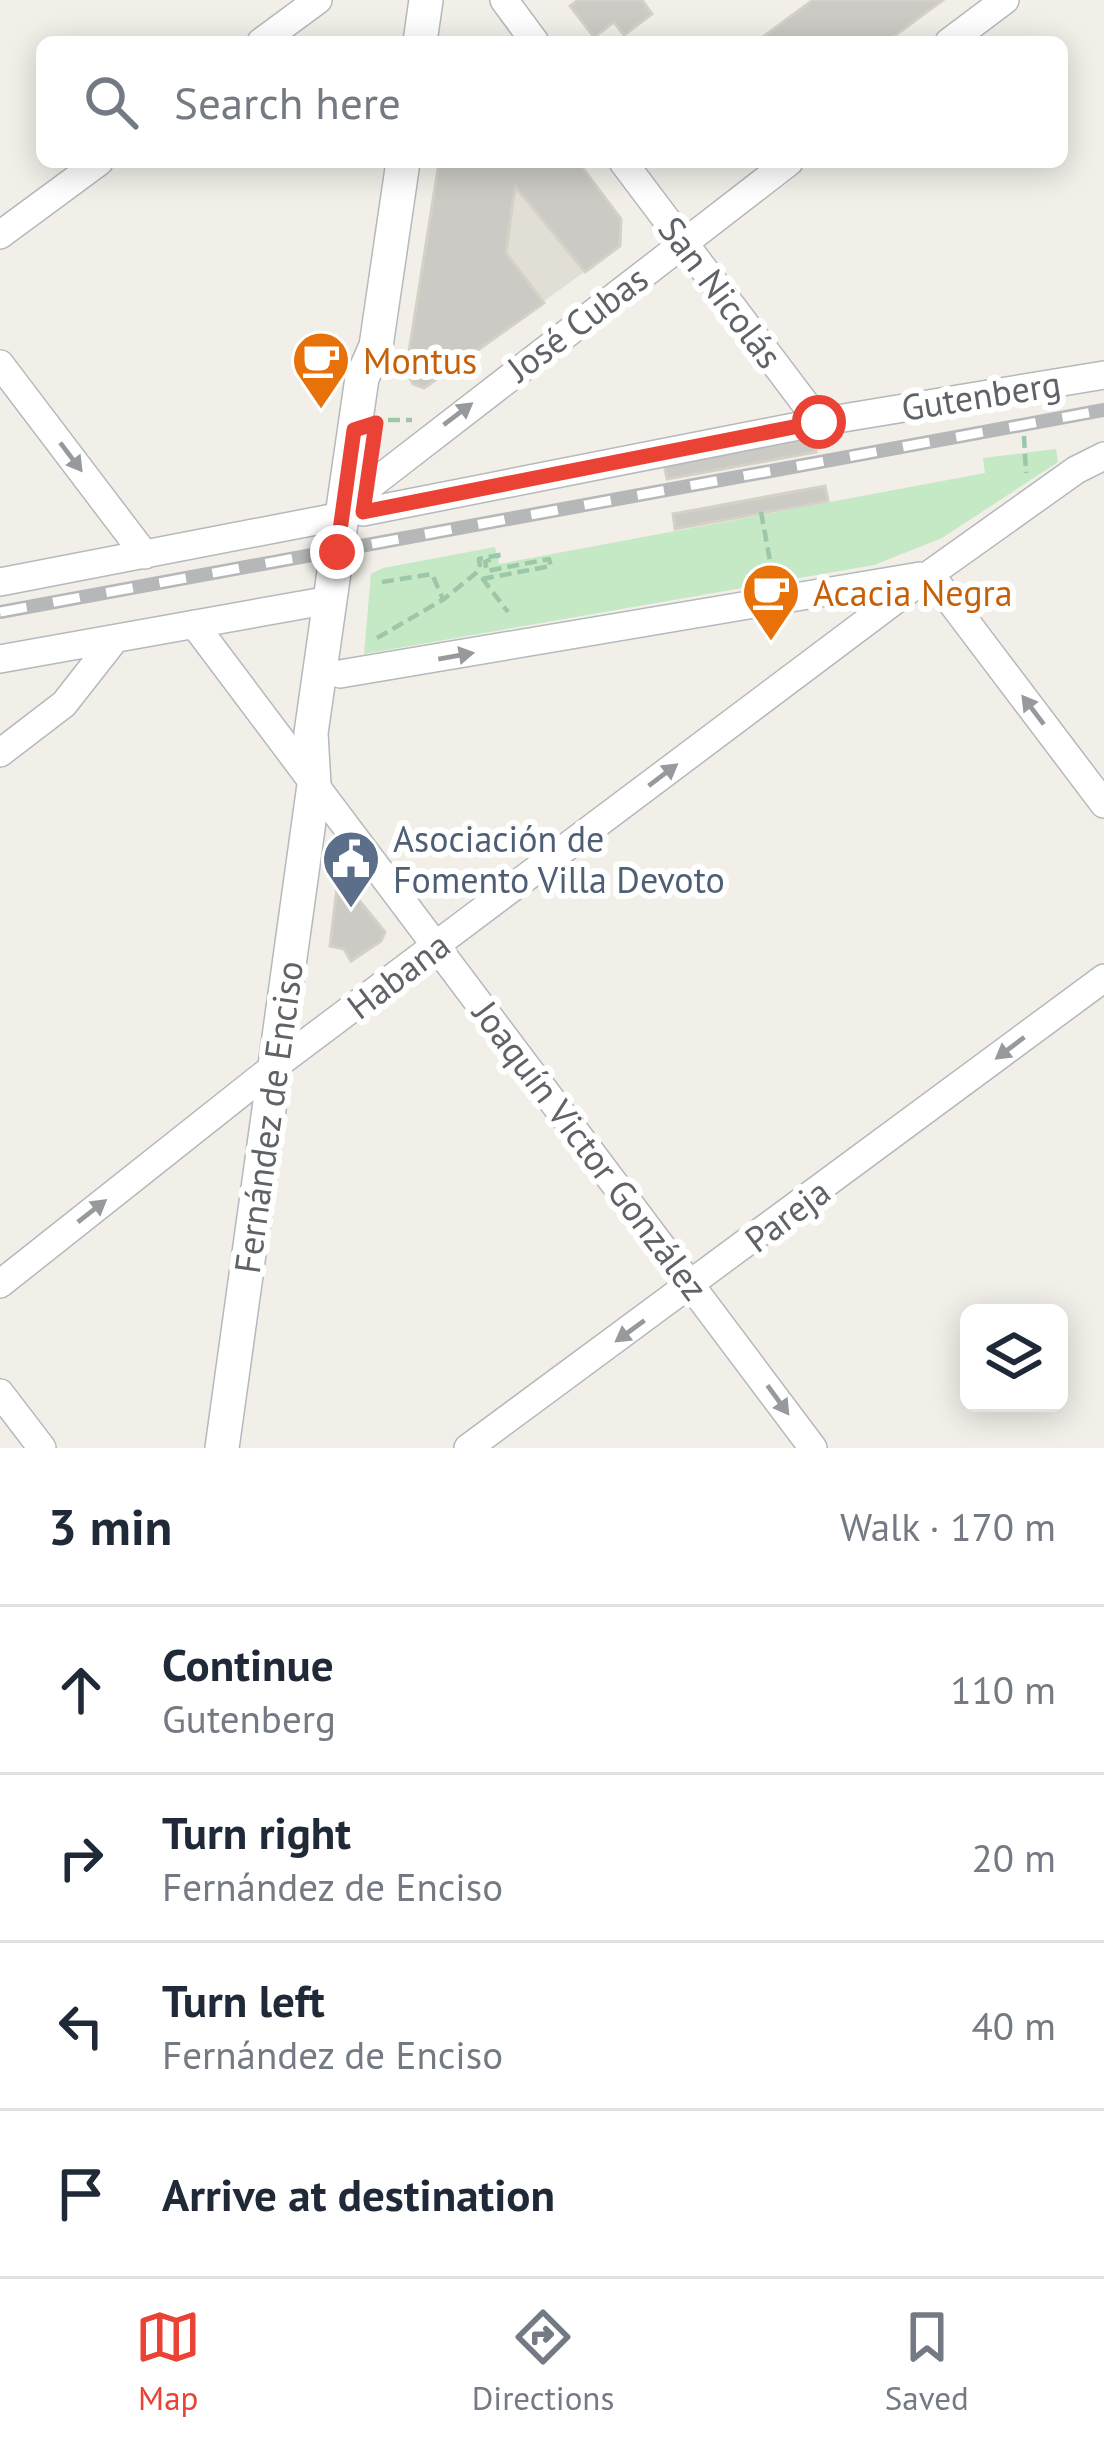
<!DOCTYPE html>
<meta charset="utf-8">
<style>
:root{--surface:#fff;--page:#f2f2f3;--text:#1f2937;--muted:#747a83;--line:#e0e1e3;--accent:#ea4335}
body{margin:0;font-family:"PT Sans",sans-serif;background:var(--page);color:var(--text)}
.controls{position:absolute;right:36px;bottom:36px;display:grid;overflow:hidden;border-radius:18px;box-shadow:0 6px 30px #0003}
.controls button{width:108px;height:108px;display:grid;place-items:center;padding:0;border:0;border-bottom:3px solid var(--line);background:var(--surface);color:var(--text);font:60px sans-serif}
.stop{position:absolute;width:36px;height:36px;margin:-27px;border:9px solid #ea4335;border-radius:50%;background:#fff}
.stop.end{background:#ea4335;border-color:#fff;box-shadow:0 3px 12px #0008}
.list{margin:0;padding:0;list-style:none}
h2{display:flex;justify-content:space-between;align-items:center;height:156px;margin:0;padding:0 48px;font-size:51px}
h2 small{font-size:39px;font-weight:400;color:var(--muted)}
.list li{display:grid;grid-template-columns:78px 1fr auto;gap:36px;align-items:center;box-sizing:border-box;height:168px;padding:0 48px;border-top:3px solid var(--line)}
.list b{display:block;font-size:45px;white-space:nowrap}
.list p{margin:0;font-size:39px;white-space:nowrap;color:var(--muted)}
.list em{font-size:39px;font-style:normal;color:var(--muted)}
.icon{flex:none;width:66px;height:66px;fill:none;stroke:currentColor;stroke-width:2;stroke-linecap:round;stroke-linejoin:round}
.map{position:relative;flex:none;width:1104px;height:1448px;overflow:hidden}
.search{position:absolute;background:var(--surface);box-shadow:0 6px 30px #0003;left:36px;right:36px;top:36px;height:132px;display:flex;align-items:center;gap:30px;box-sizing:border-box;padding:0 42px;border-radius:18px;color:var(--muted);font-size:45px}
.sheet{height:828px;background:var(--surface)}
nav{display:flex;justify-content:space-around;align-items:center;box-sizing:border-box;height:168px;border-top:3px solid var(--line);background:var(--surface);font-size:33px;color:var(--muted)}
nav a{display:grid;justify-items:center;gap:6px}
nav .on{color:var(--accent)}
.map>svg:first-child{display:block}
</style>
<div class="map">
<svg width="1104" height="1448" viewBox="0 0 1104 1448">
<rect width="100%" height="100%" fill="#f1efe8"/>
<path fill="#e1ded6" d="M439,162H578L621,219L620,246L424,388L413,384L406,371Z"/>
<path fill="#c5e8c5" d="M1056,449L1058,462L942,538L874,565L364,654L371,574L383,568L495,547L499,564L985,473L983,458Z"/>
<path fill="#cccac5" stroke="#d6d1c6" stroke-width="3" d="M578,0H642L652,14L624,35L614,22L594,37L570,6Z
M813,0H943L886,42H756Z
M439,162H578L621,219L620,246L585,272L515,186L506,253L544,303L424,388L413,384L406,371Z
M813,437L816,452L667,479L664,464Z
M825,486L828,501L675,529L673,514Z
M345,883L385,932L381,941L351,961L344,949L330,946L337,888Z"/>
<g fill="none" stroke-linecap="round" stroke-linejoin="round">
<defs>
<path id="minor" d="M504,0L535,42
M261,42L318,0
M949,42L1005,0
M623,162L819,422
M0,235L99,162
M0,364L145,555
M367,488L789,162
M363,512L819,422L1104,375
M930,574L1104,804
M0,582L342,516
M194,624L813,1448
M0,659L330,600
M340,674L920,576
M0,753L64,704L115,639
M0,1284L275,1066L930,574L1076,470L1104,456
M0,1393L42,1448
M468,1448L1104,978"/>
<path id="tertiary" d="M420,42L426,0
M222,1448L314,785L311,733L342,516L362,378L376,346L403,162"/>
</defs>
<use href="#minor" stroke="#b5b8bc" stroke-width="30"/>
<use href="#tertiary" stroke="#b5b8bc" stroke-width="36"/>
<path stroke="#9cc7a9" stroke-width="4.5" stroke-dasharray="12 6" stroke-linecap="butt" d="M1023,418L1026,473
M388,420H412
M761,512L772,572
M480,567L479,559L504,554
M482,578L508,612
M482,579L551,566L549,559L487,571L485,562L500,555
M382,582L432,574L443,599
M377,638L444,599L481,569"/>
<use href="#minor" stroke="#fff" stroke-width="27"/>
<use href="#tertiary" stroke="#fff" stroke-width="33"/>
<defs>
<path id="rail" d="M0,612L1104,410"/>
</defs>
<use href="#rail" stroke="#b6b7b8" stroke-width="14"/>
<use href="#rail" stroke="#fff" stroke-width="9" stroke-dasharray="27" stroke-linecap="butt"/>
</g>
<defs><path id="oneway-solid" d="M-6-.8H1V-3.2L6.5 0L1 3.2V.8H-6Z" transform="scale(3)"/></defs>
<g fill="#979a9d">
<use href="#oneway-solid" transform="translate(458 414) rotate(-37)"/>
<use href="#oneway-solid" transform="translate(71 457) rotate(53)"/>
<use href="#oneway-solid" transform="translate(456 656) rotate(-10)"/>
<use href="#oneway-solid" transform="translate(1033 710) rotate(-127)"/>
<use href="#oneway-solid" transform="translate(663 775) rotate(-37)"/>
<use href="#oneway-solid" transform="translate(1010 1048) rotate(143)"/>
<use href="#oneway-solid" transform="translate(92 1211) rotate(-38)"/>
<use href="#oneway-solid" transform="translate(630 1331) rotate(144)"/>
<use href="#oneway-solid" transform="translate(778 1400) rotate(54)"/>
</g>
<g fill="none" stroke-linecap="round" stroke-linejoin="round">
<path stroke="#ea4335" stroke-width="15" d="M337,552L354,430L376,423L363,512L819,422"/>
</g>
<defs>
<symbol id="cafe-pin" viewBox="-11 -11 22 30"><path d="M0 17L-7.5 6A9.5 9.5 0 1 1 7.5 6Z" fill="#e8710a" stroke="#fff"/><path d="M-5.5-4.5H6V0H3Q3 3.5 0 3.5H-2.5Q-5.5 3.5-5.5 0ZM3-3.2v2h1.7v-2ZM-6 4.5H4V6H-6Z" fill="#fff"/></symbol>
<symbol id="civic-pin" viewBox="-11 -11 22 30"><path d="M0 17L-7.5 6A9.5 9.5 0 1 1 7.5 6Z" fill="#5c6f8a" stroke="#fff"/><path d="M-.6-6.5H3V-4.5H.6V-3L4-1V1h2V6H-6V1h2V-1L-.6-3ZM-1.2 2.5V6h2.4V2.5Z" fill="#fff"/></symbol>
</defs>
<g fill-rule="evenodd">
<use href="#cafe-pin" x="288" y="327" width="66" height="90"/>
<use href="#cafe-pin" x="738" y="559" width="66" height="90"/>
<use href="#civic-pin" x="318" y="826" width="66" height="90"/>
</g>
<g text-anchor="middle" dominant-baseline="central" stroke-width="12" stroke-linejoin="round" paint-order="stroke">
<g font-size="36" fill="#5f6368" stroke="#fff">
<text transform="translate(721 292) rotate(53)">San Nicolás</text>
<text transform="translate(577 323) rotate(-37)">José Cubas</text>
<text transform="translate(981 395) rotate(-9)">Gutenberg</text>
<text transform="translate(398 975) rotate(-37)">Habana</text>
<text transform="translate(268 1117) rotate(-82)">Fernández de Enciso</text>
<text transform="translate(591 1150) rotate(53)">Joaquín Victor González</text>
<text transform="translate(787 1215) rotate(-37)">Pareja</text>
</g>
<g font-size="36" fill="#c56008" stroke="#fff" text-anchor="start">
<text x="363" y="360">Montus</text>
<text x="813" y="592">Acacia Negra</text>
</g>
<g font-size="36" fill="#4e5e75" stroke="#fff" text-anchor="start">
<text x="393" y="838">Asociación de<tspan x="393" dy="41">Fomento Villa Devoto</tspan></text>
</g>
</g>
</svg>
<div class="controls">
<button><svg class="icon" aria-label="layers" viewBox="0 0 24 24"><path d="M12 4l9 5-9 5-9-5zM3 14l9 5 9-5"/></svg></button>
</div>
<div class="stop" style="left:819px;top:422px"></div>
<div class="stop end" style="left:337px;top:552px"></div>
<div class="search"><svg class="icon" aria-label="search" viewBox="0 0 24 24"><circle cx="10" cy="10" r="6"/><path d="M15 15l6 6"/></svg>Search here</div>
</div>
<section class="sheet">
<h2>3 min<small>Walk · 170 m</small></h2>
<ul class="list">
<li><svg class="icon" aria-label="ahead" viewBox="0 0 24 24"><path d="M12 20V5M6 11l6-6 6 6"/></svg><div><b>Continue</b><p>Gutenberg</p></div><em>110 m</em></li>
<li><svg class="icon" aria-label="right" viewBox="0 0 24 24"><path d="M7 20v-9h11M14 6l5 5-5 5"/></svg><div><b>Turn right</b><p>Fernández de Enciso</p></div><em>20 m</em></li>
<li><svg class="icon" aria-label="left" viewBox="0 0 24 24"><path d="M17 20v-9H6M10 6l-5 5 5 5"/></svg><div><b>Turn left</b><p>Fernández de Enciso</p></div><em>40 m</em></li>
<li><svg class="icon" aria-label="arrive" viewBox="0 0 24 24"><path d="M6 21V4h12l-3 4 3 4H6"/></svg><div><b>Arrive at destination</b></div></li>
</ul>
</section>
<nav>
<a class="on"><svg class="icon" aria-label="map" viewBox="0 0 24 24"><path d="M3 6l6-2 6 2 6-2v14l-6 2-6-2-6 2zM9 4v14M15 6v14"/></svg>Map</a>
<a><svg class="icon" aria-label="directions" viewBox="0 0 24 24"><path d="M12 3l9 9-9 9-9-9zM9 14v-3h6M13 9l2 2-2 2"/></svg>Directions</a>
<a><svg class="icon" aria-label="saved" viewBox="0 0 24 24"><path d="M7 4h10v16l-5-4-5 4z"/></svg>Saved</a>
</nav>
